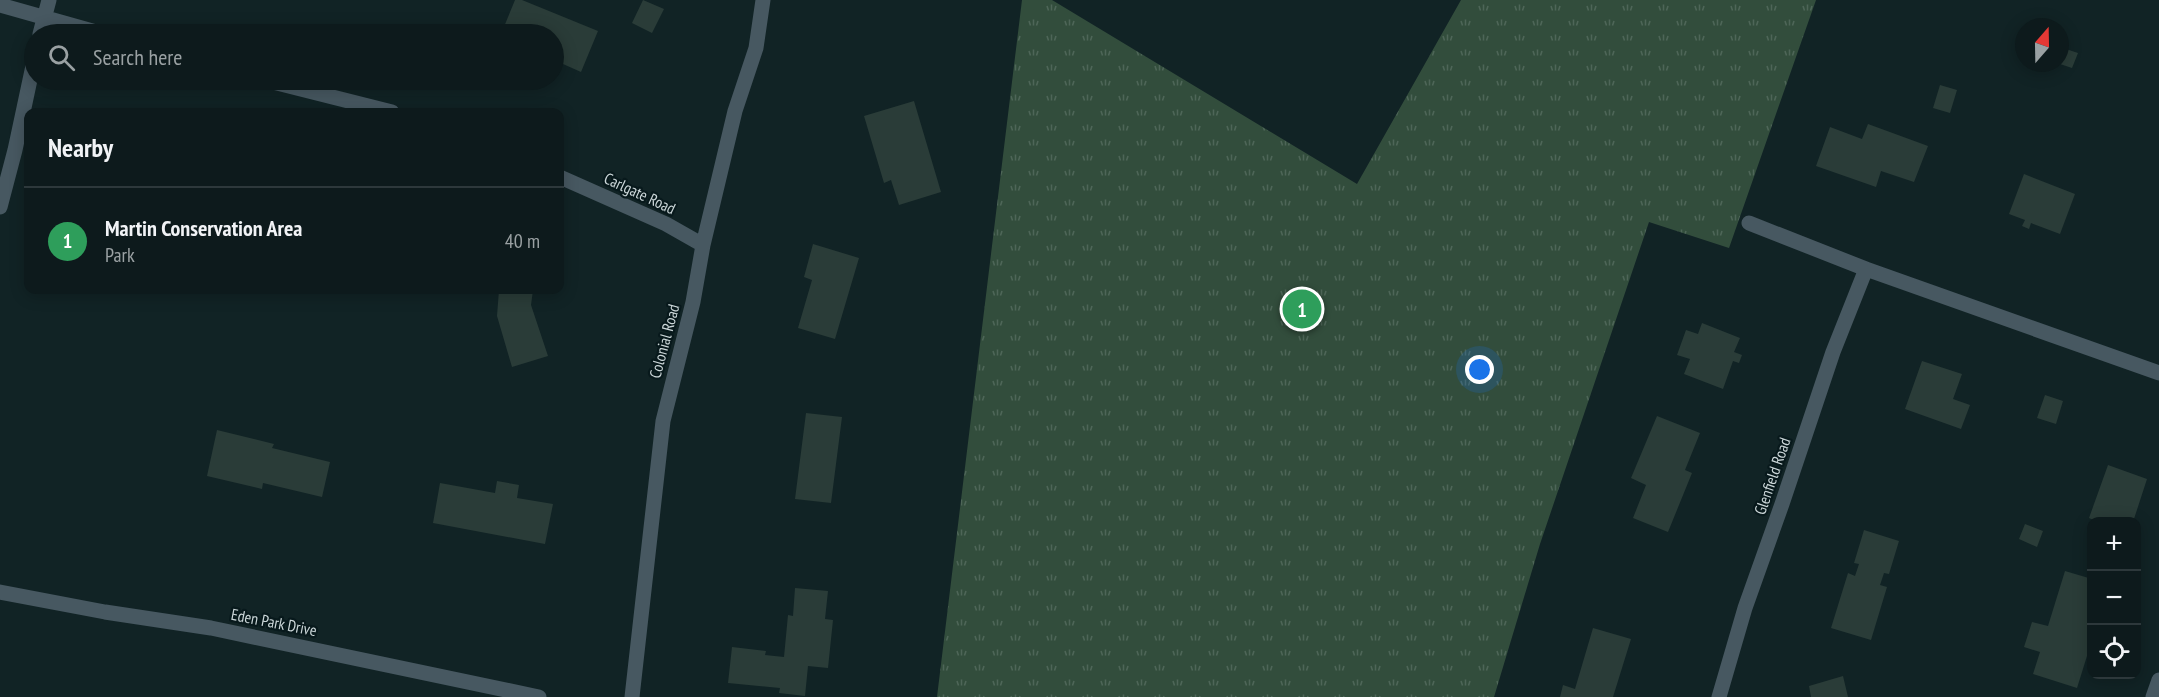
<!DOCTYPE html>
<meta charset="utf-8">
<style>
:root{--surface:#0d1a1c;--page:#1b2729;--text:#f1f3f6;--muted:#9aa1a3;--line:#2d383b;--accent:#b45309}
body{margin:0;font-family:"PT Sans Narrow",sans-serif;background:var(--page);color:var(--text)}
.controls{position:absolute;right:18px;bottom:18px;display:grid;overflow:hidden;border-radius:12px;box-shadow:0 3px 15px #0003}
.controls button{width:54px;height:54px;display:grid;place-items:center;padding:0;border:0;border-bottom:2px solid var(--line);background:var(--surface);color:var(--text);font:30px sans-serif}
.compass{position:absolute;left:2015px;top:18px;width:54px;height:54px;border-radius:50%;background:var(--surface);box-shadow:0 3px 15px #0003;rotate:20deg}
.you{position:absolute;left:1480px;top:370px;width:21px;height:21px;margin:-15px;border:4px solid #fff;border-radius:50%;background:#1a73e8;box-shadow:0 0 0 9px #1a73e833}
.badge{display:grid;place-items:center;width:39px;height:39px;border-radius:50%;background:var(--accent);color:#fff;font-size:20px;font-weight:700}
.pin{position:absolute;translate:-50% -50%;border:3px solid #fff;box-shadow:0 2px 6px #0006}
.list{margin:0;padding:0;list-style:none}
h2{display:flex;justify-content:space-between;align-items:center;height:78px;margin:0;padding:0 24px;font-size:26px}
h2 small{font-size:20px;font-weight:400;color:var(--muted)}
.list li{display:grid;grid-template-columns:39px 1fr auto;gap:18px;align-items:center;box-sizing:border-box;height:108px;padding:0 24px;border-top:2px solid var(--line)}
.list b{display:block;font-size:22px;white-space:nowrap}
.list p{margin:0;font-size:20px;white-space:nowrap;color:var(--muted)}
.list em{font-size:20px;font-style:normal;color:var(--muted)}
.icon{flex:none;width:33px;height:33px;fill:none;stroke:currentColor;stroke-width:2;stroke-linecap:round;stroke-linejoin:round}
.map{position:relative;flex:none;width:2159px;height:697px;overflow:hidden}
.search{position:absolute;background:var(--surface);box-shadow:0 3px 15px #0003;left:24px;top:24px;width:540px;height:66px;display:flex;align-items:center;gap:15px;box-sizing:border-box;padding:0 21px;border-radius:33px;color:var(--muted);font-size:22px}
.panel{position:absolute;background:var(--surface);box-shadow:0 3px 15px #0003;left:24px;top:108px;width:540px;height:186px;border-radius:12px}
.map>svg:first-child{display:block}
</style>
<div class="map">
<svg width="2159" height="697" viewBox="0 0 2159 697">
<defs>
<pattern id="park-tufts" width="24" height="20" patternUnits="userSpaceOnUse" patternTransform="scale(1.5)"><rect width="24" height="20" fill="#324d3c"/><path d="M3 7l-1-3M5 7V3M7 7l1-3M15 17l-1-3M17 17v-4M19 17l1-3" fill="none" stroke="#4e6658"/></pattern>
</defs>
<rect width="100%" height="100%" fill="#112325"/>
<path fill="url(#park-tufts)" d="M1022,0H1052L1357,184L1461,0H1816L1729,248L1649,222L1540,544L1494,697H937Z"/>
<path fill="#2a3c38" d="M515,0H522L598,31L581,72L554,60V34H501Z
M643,0L664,9L652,33L632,23Z
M2060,47L2078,53L2072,68L2060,64Z
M1940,85L1957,90L1950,113L1933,108Z
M914,101L941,192L899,205L891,180L884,183L864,116Z
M1868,124L1928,146L1914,182L1881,171L1876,187L1816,166L1830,127L1862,139Z
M2024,174L2075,194L2060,234L2031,223L2029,229L2022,226L2025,220L2009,214Z
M813,244L859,258L835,339L798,328L812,280L804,277Z
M499,290H533L531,305L548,356L512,367L497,316Z
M1702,323L1740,338L1734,352L1742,355L1739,363L1733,361L1723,389L1684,374L1690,359L1677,355L1686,330L1698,334Z
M1922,361L1962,374L1953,399L1970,405L1961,429L1905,409Z
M2045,395L2063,401L2056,424L2037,418Z
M806,413L842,417L831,503L795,499Z
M1657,416L1700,433L1685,470L1692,473L1668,532L1633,518L1646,485L1631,478Z
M217,430L274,444L272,448L330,462L322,497L263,483L262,489L207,476Z
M2108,465L2147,479L2133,522H2098L2089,518Z
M497,481L519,485L517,498L553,504L545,544L433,523L440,483L495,493Z
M2025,524L2043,531L2037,547L2019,539Z
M1864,530L1899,541L1889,574L1884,573L1880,585L1887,587L1871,640L1831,628L1848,573L1855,576L1859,564L1854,563Z
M2065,571L2092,579V621L2089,630L2092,631V640L2077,688L2033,674L2040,652L2024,647L2032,622L2048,626Z
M795,588L828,591L825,619L833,620L828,668L808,666L805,696L779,693L780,688L728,683L732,647L766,651L765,655L784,657L788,615L793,616Z
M1593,628L1631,639L1613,697H1560L1563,685L1575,689Z
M1843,676L1848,697H1811L1809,686Z"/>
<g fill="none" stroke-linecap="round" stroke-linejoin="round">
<path stroke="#475861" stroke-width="15" d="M0,5L103,34
M40,34L49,0
M265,80L392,112
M560,177L666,224L703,245
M0,207L15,150L34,61
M1749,223L1866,269L2159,373
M0,592L105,612L211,628L539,697
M632,697L663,421L693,302L703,245L735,111L756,48L763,0
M1719,697L1745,608L1782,504L1833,352L1866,269
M2153,697L2159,680"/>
</g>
<g text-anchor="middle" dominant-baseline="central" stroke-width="4.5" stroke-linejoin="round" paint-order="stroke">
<g font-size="16" fill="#ccd7d9" stroke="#08191c">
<text transform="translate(640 193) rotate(25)">Carlgate Road</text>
<text transform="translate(664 341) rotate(-75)">Colonial Road</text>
<text transform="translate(1772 476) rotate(-71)">Glenfield Road</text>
<text transform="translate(274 622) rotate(11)">Eden Park Drive</text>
</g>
</g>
</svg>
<div class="controls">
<button>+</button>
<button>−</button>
<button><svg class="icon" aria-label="locate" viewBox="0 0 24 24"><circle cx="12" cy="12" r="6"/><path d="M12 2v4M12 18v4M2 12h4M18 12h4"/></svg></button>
</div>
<svg class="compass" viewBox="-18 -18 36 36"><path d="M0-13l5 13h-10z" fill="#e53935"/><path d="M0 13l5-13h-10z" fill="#9aa1a3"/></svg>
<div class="you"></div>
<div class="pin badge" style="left:1302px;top:309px;background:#2e9e5b">1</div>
<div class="search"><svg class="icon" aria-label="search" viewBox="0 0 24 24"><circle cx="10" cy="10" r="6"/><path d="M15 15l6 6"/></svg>Search here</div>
<section class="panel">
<h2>Nearby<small></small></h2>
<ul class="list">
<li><span class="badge" style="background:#2e9e5b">1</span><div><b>Martin Conservation Area</b><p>Park</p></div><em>40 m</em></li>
</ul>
</section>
</div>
